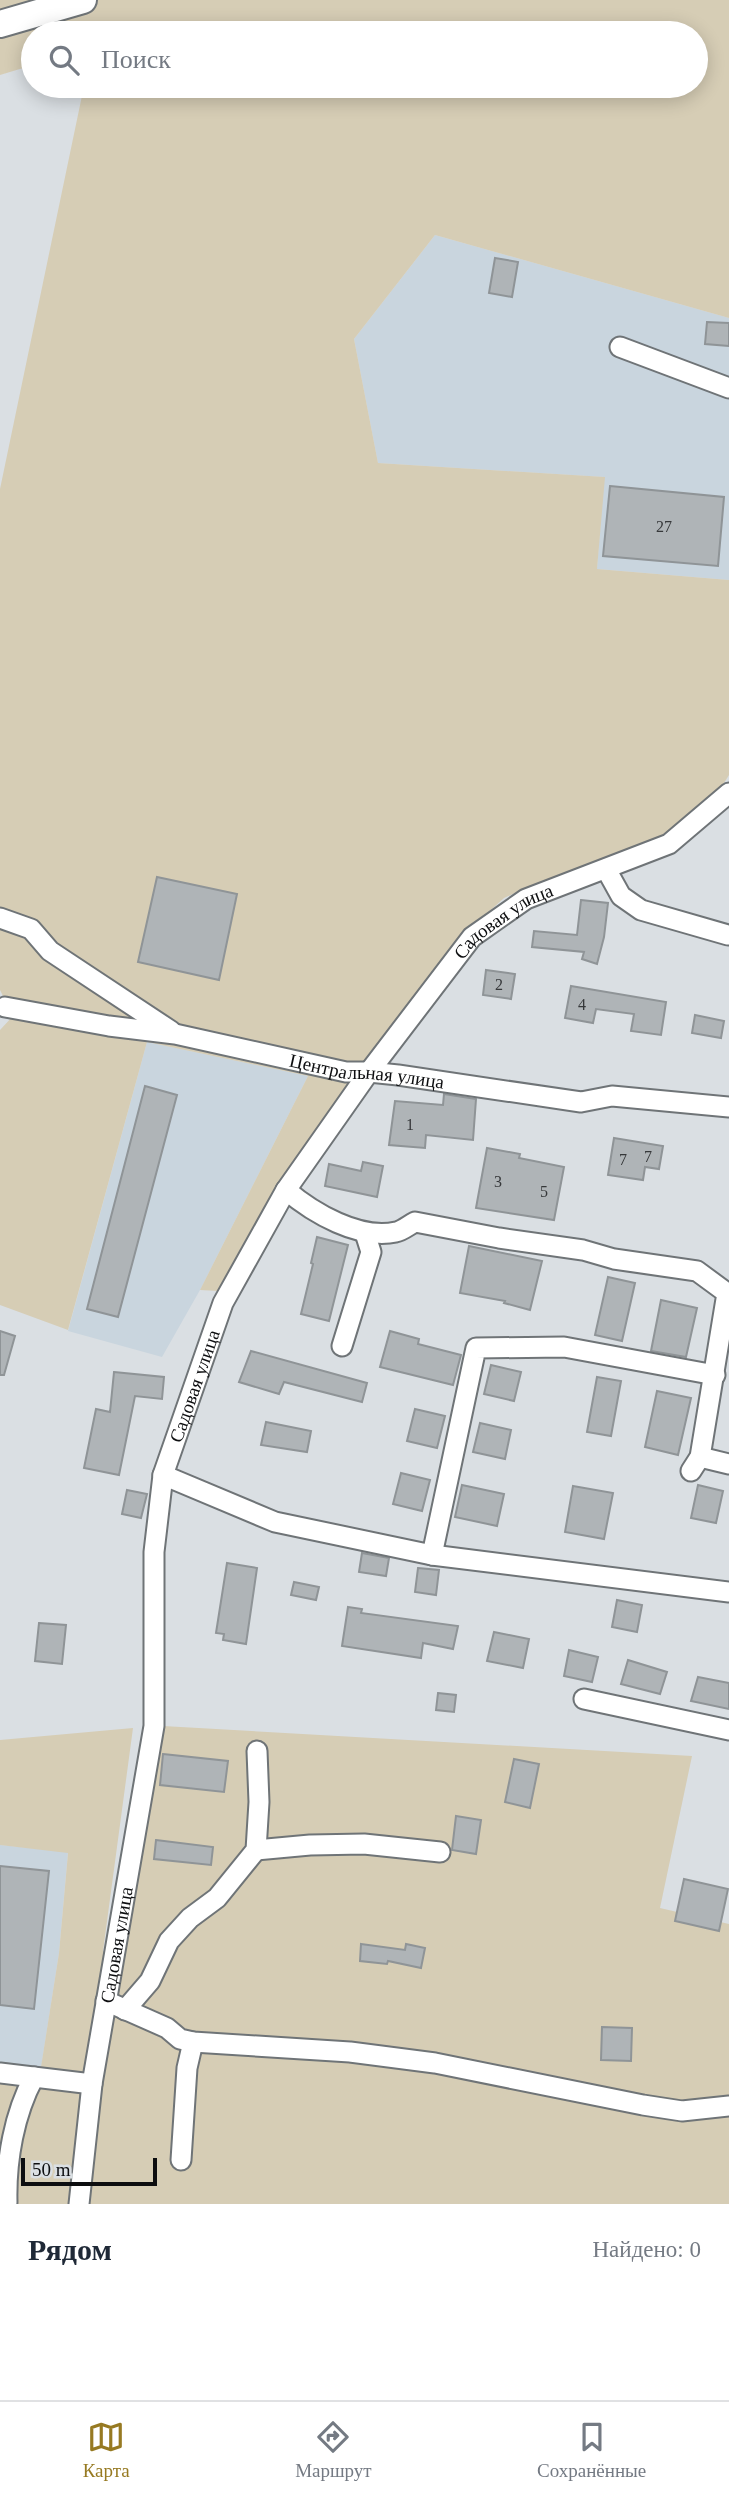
<!DOCTYPE html>
<html lang="ru">
<meta charset="utf-8">
<style>
:root{--surface:#fff;--page:#f6f6f7;--text:#1f2937;--muted:#747a83;--line:#e0e1e3;--accent:#977a22}
body{margin:0;font-family:Georgia,serif;background:var(--page);color:var(--text)}
.scale{position:absolute;left:21px;bottom:18px;width:136px;box-sizing:border-box;padding-left:7px;border:4px solid #0d0e10;border-top:0;font-size:19px;line-height:24px;white-space:nowrap;color:#0d0e10;-webkit-text-stroke:5px #dadfe3;paint-order:stroke}
.list{margin:0;padding:0;list-style:none}
h2{display:flex;justify-content:space-between;align-items:center;height:91px;margin:0;padding:0 28px;font-size:30px}
h2 small{font-size:23px;font-weight:400;color:var(--muted)}
.icon{flex:none;width:38px;height:38px;fill:none;stroke:currentColor;stroke-width:2;stroke-linecap:round;stroke-linejoin:round}
.map{position:relative;flex:none;width:729px;height:2204px;overflow:hidden}
.search{position:absolute;background:var(--surface);box-shadow:0 4px 18px #0003;left:21px;right:21px;top:21px;height:77px;display:flex;align-items:center;gap:18px;box-sizing:border-box;padding:0 24px;border-radius:38px;color:var(--muted);font-size:26px}
.sheet{height:196px;background:var(--surface)}
nav{display:flex;justify-content:space-around;align-items:center;box-sizing:border-box;height:98px;border-top:2px solid var(--line);background:var(--surface);font-size:19px;color:var(--muted)}
nav a{display:grid;justify-items:center;gap:4px}
nav .on{color:var(--accent)}
.map>svg:first-child{display:block}
</style>
<div class="map">
<svg width="729" height="2204" viewBox="0 0 729 2204">
<rect width="100%" height="100%" fill="#dadfe3"/>
<path fill="#c9d5de" d="M435,235L729,318V580L597,569L604,477L378,463L354,339Z
M147,1042L308,1076L200,1290L162,1357L68,1331Z
M0,1845L68,1852L59,1953L41,2068L0,2062Z"/>
<path fill="#d6cdb5" d="M0,0H729V318L435,235L354,339L378,463L605,477L597,569L729,580V775L724,783L671,830L646,846L528,887L504,898L468,931L336,1100L279,1187L219,1291L200,1290L308,1076L147,1042L68,1330L0,1305V1030L13,1016L0,990V489L84,86H696V33H33V65L0,75Z
M163,1726L692,1756L660,1908L729,1924V2204H0V2062L41,2067L59,1953L68,1853L0,1845V1740L133,1728L103,1951L123,1958Z"/>
<path fill="#afb4b7" stroke="#8f9497" stroke-width="2" d="M495,258L518,262L512,297L489,293Z
M707,322L729,323V346L705,344Z
M610,486L724,497L718,566L603,556Z
M157,877L237,894L219,980L138,962Z
M581,900L608,903L604,937L597,964L582,959L584,952L532,947L534,931L577,935Z
M486,970L515,974L511,999L483,995Z
M571,986L666,1002L661,1035L631,1031L634,1014L596,1009L593,1023L565,1018Z
M695,1015L724,1021L721,1038L692,1033Z
M145,1086L177,1095L118,1317L87,1309Z
M444,1094L476,1099L473,1140L426,1135L425,1148L389,1145L395,1101L443,1105Z
M614,1138L663,1146L659,1169L645,1167L643,1180L608,1175Z
M487,1148L520,1154L519,1158L564,1167L554,1220L476,1208Z
M363,1162L383,1166L377,1197L325,1186L329,1164L361,1171Z
M317,1237L348,1245L329,1321L301,1314L313,1264L311,1263Z
M469,1246L542,1261L530,1310L504,1303L505,1301L460,1293Z
M608,1277L635,1283L622,1341L595,1335Z
M661,1300L697,1308L686,1357L651,1351Z
M0,1331L15,1336L4,1375H0Z
M390,1331L419,1339L418,1344L461,1355L453,1385L380,1367Z
M251,1351L367,1383L362,1402L284,1382L279,1394L239,1382Z
M491,1365L521,1372L514,1401L484,1394Z
M114,1372L164,1377L162,1399L135,1396L119,1475L84,1468L96,1409L110,1412Z
M597,1377L621,1381L611,1436L587,1432Z
M657,1391L691,1398L678,1455L645,1447Z
M415,1409L445,1416L437,1448L407,1441Z
M266,1422L311,1431L307,1452L261,1445Z
M480,1423L511,1430L505,1459L473,1452Z
M401,1473L430,1480L422,1511L393,1504Z
M462,1485L504,1494L497,1526L455,1517Z
M698,1485L723,1491L716,1523L691,1518Z
M573,1486L613,1493L604,1539L565,1532Z
M127,1490L147,1494L141,1518L122,1514Z
M362,1553L389,1558L386,1576L359,1572Z
M227,1563L257,1568L246,1644L223,1640L224,1634L216,1633Z
M418,1568L439,1570L436,1595L415,1592Z
M294,1582L319,1587L316,1600L291,1595Z
M617,1600L642,1605L637,1632L612,1627Z
M348,1607L362,1609L361,1613L458,1626L453,1649L423,1643L421,1658L342,1646Z
M39,1623L66,1625L62,1664L35,1661Z
M494,1632L529,1639L523,1668L487,1661Z
M569,1650L598,1657L592,1682L564,1676Z
M628,1660L667,1672L660,1694L621,1684Z
M698,1677L729,1683V1709L691,1701Z
M438,1693L456,1695L454,1712L436,1710Z
M163,1754L228,1761L224,1792L160,1785Z
M514,1759L539,1764L530,1808L505,1802Z
M456,1816L481,1820L476,1854L452,1850Z
M156,1840L213,1847L211,1865L154,1859Z
M0,1866L49,1871L34,2009L0,2005Z
M684,1879L728,1889L719,1931L675,1921Z
M361,1944L405,1950L406,1944L425,1948L421,1968L388,1961L387,1964L360,1961Z
M602,2027L632,2028L631,2061L601,2060Z"/>
<g fill="none" stroke-linecap="round" stroke-linejoin="round">
<defs>
<g id="minor">
<path d="M620,347L729,388"/>
<path d="M606,869L621,896L641,910L728,935"/>
<path d="M0,918L31,929L50,951L171,1031"/>
<path id="s1" d="M5,1007L109,1026L175,1034L346,1072H369L398,1075L581,1102L612,1096L729,1107"/>
<path d="M286,1190C313,1213 359,1240 396,1232C402,1231 409,1225 415,1222L499,1238L583,1250L614,1259L697,1271L727,1293L700,1457L691,1471"/>
<path d="M342,1346L371,1252L365,1233"/>
<path d="M700,1457L729,1464"/>
<path d="M163,1475L275,1522L432,1555L729,1592"/>
<path d="M432,1555L476,1348L564,1347L715,1375"/>
<path d="M584,1699L729,1730"/>
<path d="M256,1850L310,1845L364,1844L440,1852"/>
<path d="M106,2001L167,2028L180,2039L193,2042L350,2052L435,2063L643,2105L682,2111L729,2106"/>
<path d="M125,2010L150,1981L169,1941L190,1918L217,1898L256,1850L259,1802L257,1751"/>
<path d="M0,2073L92,2084"/>
<path d="M181,2160L187,2068L193,2042"/>
<path d="M7,2202C6,2160 14,2114 34,2077"/>
<path id="s2" d="M79,2204L92,2084L154,1726V1552L163,1475L223,1303L286,1190L369,1072L472,937L526,899L669,844L729,793"/>
</g>
<path id="major" d="M0,24L83,0"/>
</defs>
<use href="#minor" stroke="#6f7477" stroke-width="23"/>
<use href="#major" stroke="#6f7477" stroke-width="30"/>
<use href="#minor" stroke="#fff" stroke-width="19"/>
<use href="#major" stroke="#fff" stroke-width="26"/>
</g>
<g text-anchor="middle" dominant-baseline="central" stroke-width="5" stroke-linejoin="round" paint-order="stroke">
<g font-size="16" fill="#36383a">
<text x="664" y="526">27</text>
<text x="499" y="984">2</text>
<text x="582" y="1004">4</text>
<text x="410" y="1124">1</text>
<text x="648" y="1156">7</text>
<text x="623" y="1159">7</text>
<text x="498" y="1181">3</text>
<text x="544" y="1191">5</text>
</g>
<g font-size="19" fill="#0d0e10" stroke="#dadfe3">
<text stroke="none"><textPath href="#s2" startOffset="1396">Садовая улица</textPath></text>
<text stroke="none"><textPath href="#s1" startOffset="368">Центральная улица</textPath></text>
<text stroke="none"><textPath href="#s2" startOffset="830">Садовая улица</textPath></text>
<text stroke="none"><textPath href="#s2" startOffset="262">Садовая улица</textPath></text>
</g>
</g>
</svg>
<div class="scale">50 m</div>
<div class="search"><svg class="icon" aria-label="search" viewBox="0 0 24 24"><circle cx="10" cy="10" r="6"/><path d="M15 15l6 6"/></svg>Поиск</div>
</div>
<section class="sheet">
<h2>Рядом<small>Найдено: 0</small></h2>
<ul class="list">
</ul>
</section>
<nav>
<a class="on"><svg class="icon" aria-label="map" viewBox="0 0 24 24"><path d="M3 6l6-2 6 2 6-2v14l-6 2-6-2-6 2zM9 4v14M15 6v14"/></svg>Карта</a>
<a><svg class="icon" aria-label="directions" viewBox="0 0 24 24"><path d="M12 3l9 9-9 9-9-9zM9 14v-3h6M13 9l2 2-2 2"/></svg>Маршрут</a>
<a><svg class="icon" aria-label="saved" viewBox="0 0 24 24"><path d="M7 4h10v16l-5-4-5 4z"/></svg>Сохранённые</a>
</nav>
